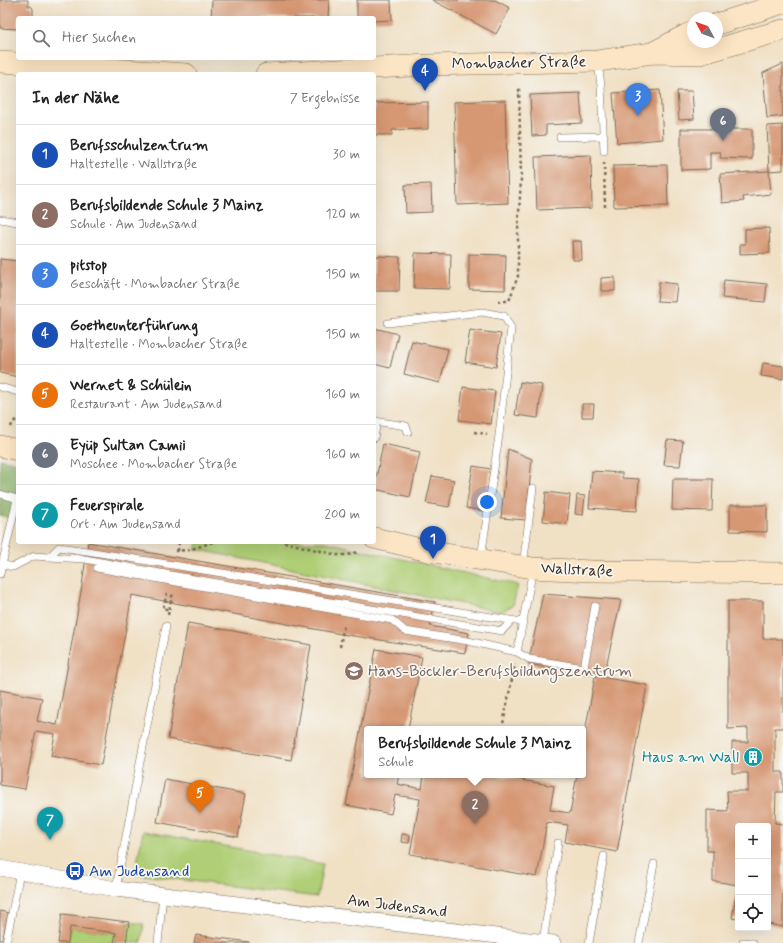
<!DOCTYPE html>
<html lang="de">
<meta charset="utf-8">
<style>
:root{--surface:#fff;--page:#f6f6f6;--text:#222;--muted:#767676;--line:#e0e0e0;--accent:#b5179e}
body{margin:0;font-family:Mynerve,sans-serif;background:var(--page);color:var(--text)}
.controls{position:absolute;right:12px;bottom:12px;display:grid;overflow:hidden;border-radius:4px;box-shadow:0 4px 16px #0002}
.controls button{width:36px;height:36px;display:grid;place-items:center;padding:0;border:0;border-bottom:1px solid var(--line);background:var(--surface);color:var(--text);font:20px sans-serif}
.compass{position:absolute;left:687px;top:12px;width:36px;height:36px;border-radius:50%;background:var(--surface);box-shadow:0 4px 16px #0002;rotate:311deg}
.you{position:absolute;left:487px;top:502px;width:14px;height:14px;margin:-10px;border:3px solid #fff;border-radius:50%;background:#1a73e8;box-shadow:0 0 0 6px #1a73e833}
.badge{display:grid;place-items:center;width:26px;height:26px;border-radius:50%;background:var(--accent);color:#fff;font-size:13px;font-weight:700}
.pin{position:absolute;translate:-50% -33px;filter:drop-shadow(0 1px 2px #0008)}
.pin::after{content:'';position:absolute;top:21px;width:14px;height:12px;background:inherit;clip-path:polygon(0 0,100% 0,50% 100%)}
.popup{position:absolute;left:364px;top:726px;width:222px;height:52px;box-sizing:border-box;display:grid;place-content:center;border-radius:4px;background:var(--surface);filter:drop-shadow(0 1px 3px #0005);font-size:13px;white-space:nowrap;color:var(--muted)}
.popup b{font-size:15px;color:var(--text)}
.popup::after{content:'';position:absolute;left:50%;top:100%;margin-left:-8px;border:8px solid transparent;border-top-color:var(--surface)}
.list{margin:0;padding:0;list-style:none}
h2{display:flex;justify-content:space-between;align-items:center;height:52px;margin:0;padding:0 16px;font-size:17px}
h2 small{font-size:13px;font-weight:400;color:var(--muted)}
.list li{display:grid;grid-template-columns:26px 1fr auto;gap:12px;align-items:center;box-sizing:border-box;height:60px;padding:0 16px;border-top:1px solid var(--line)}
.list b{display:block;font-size:15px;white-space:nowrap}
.list p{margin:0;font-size:13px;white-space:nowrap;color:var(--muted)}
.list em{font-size:13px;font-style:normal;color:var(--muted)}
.icon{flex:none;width:22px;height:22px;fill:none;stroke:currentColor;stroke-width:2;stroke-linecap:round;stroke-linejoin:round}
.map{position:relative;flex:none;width:783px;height:943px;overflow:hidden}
.search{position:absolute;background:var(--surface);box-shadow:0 4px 16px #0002;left:16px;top:16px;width:360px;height:44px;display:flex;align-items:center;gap:10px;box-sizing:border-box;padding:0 14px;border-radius:4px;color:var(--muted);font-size:15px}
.panel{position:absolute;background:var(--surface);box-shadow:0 4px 16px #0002;left:16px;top:72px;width:360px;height:472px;border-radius:4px}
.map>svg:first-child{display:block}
</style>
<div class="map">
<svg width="783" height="943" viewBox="0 0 783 943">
<rect width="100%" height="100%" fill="#f6f6f2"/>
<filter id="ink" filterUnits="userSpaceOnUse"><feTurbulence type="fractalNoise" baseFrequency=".025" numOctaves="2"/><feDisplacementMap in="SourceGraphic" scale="8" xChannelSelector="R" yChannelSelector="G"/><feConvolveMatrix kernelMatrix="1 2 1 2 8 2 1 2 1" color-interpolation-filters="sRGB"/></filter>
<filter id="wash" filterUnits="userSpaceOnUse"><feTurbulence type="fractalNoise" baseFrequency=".012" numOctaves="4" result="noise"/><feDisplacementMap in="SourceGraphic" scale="16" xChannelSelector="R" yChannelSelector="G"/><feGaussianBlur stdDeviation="0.9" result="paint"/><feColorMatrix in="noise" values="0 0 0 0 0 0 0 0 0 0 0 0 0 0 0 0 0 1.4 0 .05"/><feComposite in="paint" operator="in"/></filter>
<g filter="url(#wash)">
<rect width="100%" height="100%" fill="#f0e0c4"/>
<path fill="#afce75" stroke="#757c4a" d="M199,542H326L518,585L513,605L501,612L195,549Z
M143,831L323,864L317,897L135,874Z
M129,922L144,924L141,943H126Z
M70,927L116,933L114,943H68Z"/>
<path fill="#8bb166" stroke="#636e42" d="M0,459L18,463V521L0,515Z"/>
<g id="blocks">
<path fill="#d69773" d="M0,0H28V6H31L33,9V17L18,18V29L0,28Z
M212,0H329L328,18H211Z
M357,0H391L392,20L374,21V18H357Z
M432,0H495L510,8L496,34Z
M783,64V116L767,118L763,73Z
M660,90L663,139L617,143L613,93Z
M677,91H692L694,119L679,120Z
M580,93L582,123L546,125V135L532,136L530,95Z
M505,100L508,203L457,205L454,102Z
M428,102V129L392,130V135H374V103Z
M783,125V170L769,171L767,126Z
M681,129H752V159L720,158L721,152H710V169L681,170Z
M591,155L592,208L537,210L535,157Z
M667,165L668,206L614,207L613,166Z
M769,171L771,194L743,197L744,201L722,203L720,174Z
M431,184L432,212L406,213L405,185Z
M769,228L770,253L740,254V244H745V229Z
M572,241H581L582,260H573Z
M415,253L451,254L450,289L414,288Z
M469,254L506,255L505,290L469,289Z
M374,256L400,257L399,291H374Z
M0,259L18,261V377L0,373Z
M615,277V291H601V278Z
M724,280L767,284L765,302L722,298Z
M659,282L677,284L675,302L657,301Z
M374,328L398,334L390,368L374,364Z
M470,330L501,334L496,367L465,362Z
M412,341L448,349L440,383L404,374Z
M763,363L783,366V379L761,376Z
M520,382L542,385L538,418L515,415Z
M463,387L495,391L491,424L459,420Z
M582,404H594L593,417H582Z
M667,440L683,441L680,466L664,465Z
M383,444L420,452L410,497L374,489Z
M508,449L532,459L526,520L501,518Z
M473,466L491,469L484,511L466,508Z
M592,471L622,473V478L639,479L637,511L589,508Z
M432,476L454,480L449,507L426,503Z
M673,479H713L712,511L672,510Z
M546,492L570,495L567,524L543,521Z
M577,495L585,496L583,515L575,514Z
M730,505H767V532L730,531Z
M88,542L435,602L430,626L469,633L465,653L341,634L132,595L101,765L51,756L55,734L36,731L25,789L0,785V690L42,698L37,721L57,725L82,586Z
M543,594L621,600L605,671L596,669L595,676L528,664Z
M728,601H763V639H783V728H775V772H783V792H776L775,823L783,824V927L768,924V826H738V885L713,881V851H707V810L728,811L727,791H748V773H732V742H748V728L728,729Z
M188,623L311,645L291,760L168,739Z
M376,649L422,657L408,729H367V775H399L397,784L422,789L424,775H494L554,786L550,810L570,813L577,775H583V744L595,676L647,685L617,852L565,842L568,825L547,822L537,877L410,854L420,799L395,795L391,814L346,805Z
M165,779L246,794L238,837L157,822Z
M402,834L410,835L409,843L401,842Z
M737,889H738V919L732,918Z
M0,911L8,913L3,940H0Z
M62,914L129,922L126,943H114L116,933L70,927L68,943H58Z
M196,935L249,942V943H194Z"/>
</g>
</g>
<g filter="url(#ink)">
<use href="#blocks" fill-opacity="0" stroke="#7a6a58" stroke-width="1"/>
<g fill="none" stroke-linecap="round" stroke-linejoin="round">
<defs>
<path id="lane" d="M598,62L601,86L604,151
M560,137L604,136
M0,219L18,222
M388,323L482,312L504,316L511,328L499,435L481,558
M0,387L18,392
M374,421L406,426L408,432
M374,438L377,421
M0,494L18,499
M49,557L85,559L176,576L502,631L511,621
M0,564L13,567L34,556L49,557L59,547L87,551L522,622
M523,566L533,488
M97,568L392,620L405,631L468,641L517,652L529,659L584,668L595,606
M0,574L17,499
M517,652L533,569
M116,889L166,626
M543,942L558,843
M743,942L753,943
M6,943L20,872
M158,943L163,895
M589,943L604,856
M639,943L654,864"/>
<path id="street" d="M0,868L116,889L553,943"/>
<path id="secondary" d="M717,24L783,3
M652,53L686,35L693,32
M0,62L186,74
M266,74L428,65L598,61L652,53L700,54L783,30
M0,446L18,450
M374,538L433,552L533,568L591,571L783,573"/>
</defs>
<use href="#lane" stroke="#7a6a58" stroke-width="8"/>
<use href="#street" stroke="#7a6a58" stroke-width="16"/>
<use href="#secondary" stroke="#7a6a58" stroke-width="22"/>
<path stroke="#7a6a58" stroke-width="2.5" stroke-dasharray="3 3" stroke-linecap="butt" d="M604,162L605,208
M498,301H509L518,276V230L521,179L519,88
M11,427L13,422L18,419
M474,432L487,434
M284,542L337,555H348L358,552
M175,551L189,550L213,542
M178,551L179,542
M167,593L163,609H169
M168,615L173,592
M340,647L344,624
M502,729L515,664"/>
<use href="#lane" stroke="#fff" stroke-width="7"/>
<use href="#street" stroke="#fff" stroke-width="15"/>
<use href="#secondary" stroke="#fce5c4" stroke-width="21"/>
</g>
</g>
<defs>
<symbol id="school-disc" viewBox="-11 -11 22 22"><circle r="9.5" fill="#8d6e63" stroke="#f6f6f2"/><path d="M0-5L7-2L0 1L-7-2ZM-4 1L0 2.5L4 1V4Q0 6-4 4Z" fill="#fff"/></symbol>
<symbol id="building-disc" viewBox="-11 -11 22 22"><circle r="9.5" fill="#0f9aa8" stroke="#f6f6f2"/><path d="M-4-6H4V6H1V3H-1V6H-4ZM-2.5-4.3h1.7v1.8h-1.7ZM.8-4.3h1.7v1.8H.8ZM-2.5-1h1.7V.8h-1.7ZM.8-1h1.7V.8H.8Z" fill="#fff"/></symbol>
<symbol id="bus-disc" viewBox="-11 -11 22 22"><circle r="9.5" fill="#1a4fb4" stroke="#f6f6f2"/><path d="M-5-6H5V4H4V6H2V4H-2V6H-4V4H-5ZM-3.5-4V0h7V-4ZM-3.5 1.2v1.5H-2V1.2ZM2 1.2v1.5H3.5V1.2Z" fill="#fff"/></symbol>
</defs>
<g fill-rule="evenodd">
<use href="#school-disc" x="343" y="660" width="22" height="22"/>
<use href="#building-disc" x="742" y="746" width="22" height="22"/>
<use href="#bus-disc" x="64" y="860" width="22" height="22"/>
</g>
<g text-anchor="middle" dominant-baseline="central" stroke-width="3.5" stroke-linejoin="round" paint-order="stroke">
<g font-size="16" fill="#3b2a1e" stroke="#f6f6f2">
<text transform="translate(519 63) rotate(-1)">Mombacher Straße</text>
<text transform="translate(577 570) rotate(3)">Wallstraße</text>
<text transform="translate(397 906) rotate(7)">Am Judensand</text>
</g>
<g font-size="16" fill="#785e54" stroke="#f6f6f2" text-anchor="start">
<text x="368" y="671">Hans-Böckler-Berufsbildungszentrum</text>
</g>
<g font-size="16" fill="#0d838f" stroke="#f6f6f2" text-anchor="end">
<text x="739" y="757">Haus am Wall</text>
</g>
<g font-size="16" fill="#164399" stroke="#f6f6f2" text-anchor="start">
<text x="89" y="871">Am Judensand</text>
</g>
</g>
</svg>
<div class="controls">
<button>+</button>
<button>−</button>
<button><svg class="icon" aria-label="locate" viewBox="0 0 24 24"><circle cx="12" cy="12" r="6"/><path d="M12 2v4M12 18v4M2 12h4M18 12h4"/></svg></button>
</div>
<svg class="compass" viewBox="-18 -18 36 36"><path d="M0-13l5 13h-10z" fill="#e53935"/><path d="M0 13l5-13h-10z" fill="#767676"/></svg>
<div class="you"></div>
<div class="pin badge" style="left:433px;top:559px;background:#1a4fb4">1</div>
<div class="pin badge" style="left:475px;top:824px;background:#8d6e63">2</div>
<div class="popup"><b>Berufsbildende Schule 3 Mainz</b>Schule</div>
<div class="pin badge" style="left:638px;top:116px;background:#3f7fe0">3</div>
<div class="pin badge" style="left:425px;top:91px;background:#1a4fb4">4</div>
<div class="pin badge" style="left:200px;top:813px;background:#e8710a">5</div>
<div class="pin badge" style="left:723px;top:141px;background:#6b7280">6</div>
<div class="pin badge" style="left:50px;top:840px;background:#0f9aa8">7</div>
<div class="search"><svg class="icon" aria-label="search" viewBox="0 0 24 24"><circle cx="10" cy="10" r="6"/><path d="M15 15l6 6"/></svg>Hier suchen</div>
<section class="panel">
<h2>In der Nähe<small>7 Ergebnisse</small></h2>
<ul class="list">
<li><span class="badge" style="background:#1a4fb4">1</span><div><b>Berufsschulzentrum</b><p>Haltestelle · Wallstraße</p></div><em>30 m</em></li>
<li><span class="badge" style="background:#8d6e63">2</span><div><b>Berufsbildende Schule 3 Mainz</b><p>Schule · Am Judensand</p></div><em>120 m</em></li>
<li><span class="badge" style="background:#3f7fe0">3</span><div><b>pitstop</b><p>Geschäft · Mombacher Straße</p></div><em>150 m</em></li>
<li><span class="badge" style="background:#1a4fb4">4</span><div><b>Goetheunterführung</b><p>Haltestelle · Mombacher Straße</p></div><em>150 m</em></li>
<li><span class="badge" style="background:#e8710a">5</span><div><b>Wernet &amp; Schülein</b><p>Restaurant · Am Judensand</p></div><em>160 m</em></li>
<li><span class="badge" style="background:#6b7280">6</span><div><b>Eyüp Sultan Camii</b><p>Moschee · Mombacher Straße</p></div><em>160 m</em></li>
<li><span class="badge" style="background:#0f9aa8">7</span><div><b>Feuerspirale</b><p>Ort · Am Judensand</p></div><em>200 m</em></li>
</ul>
</section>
</div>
